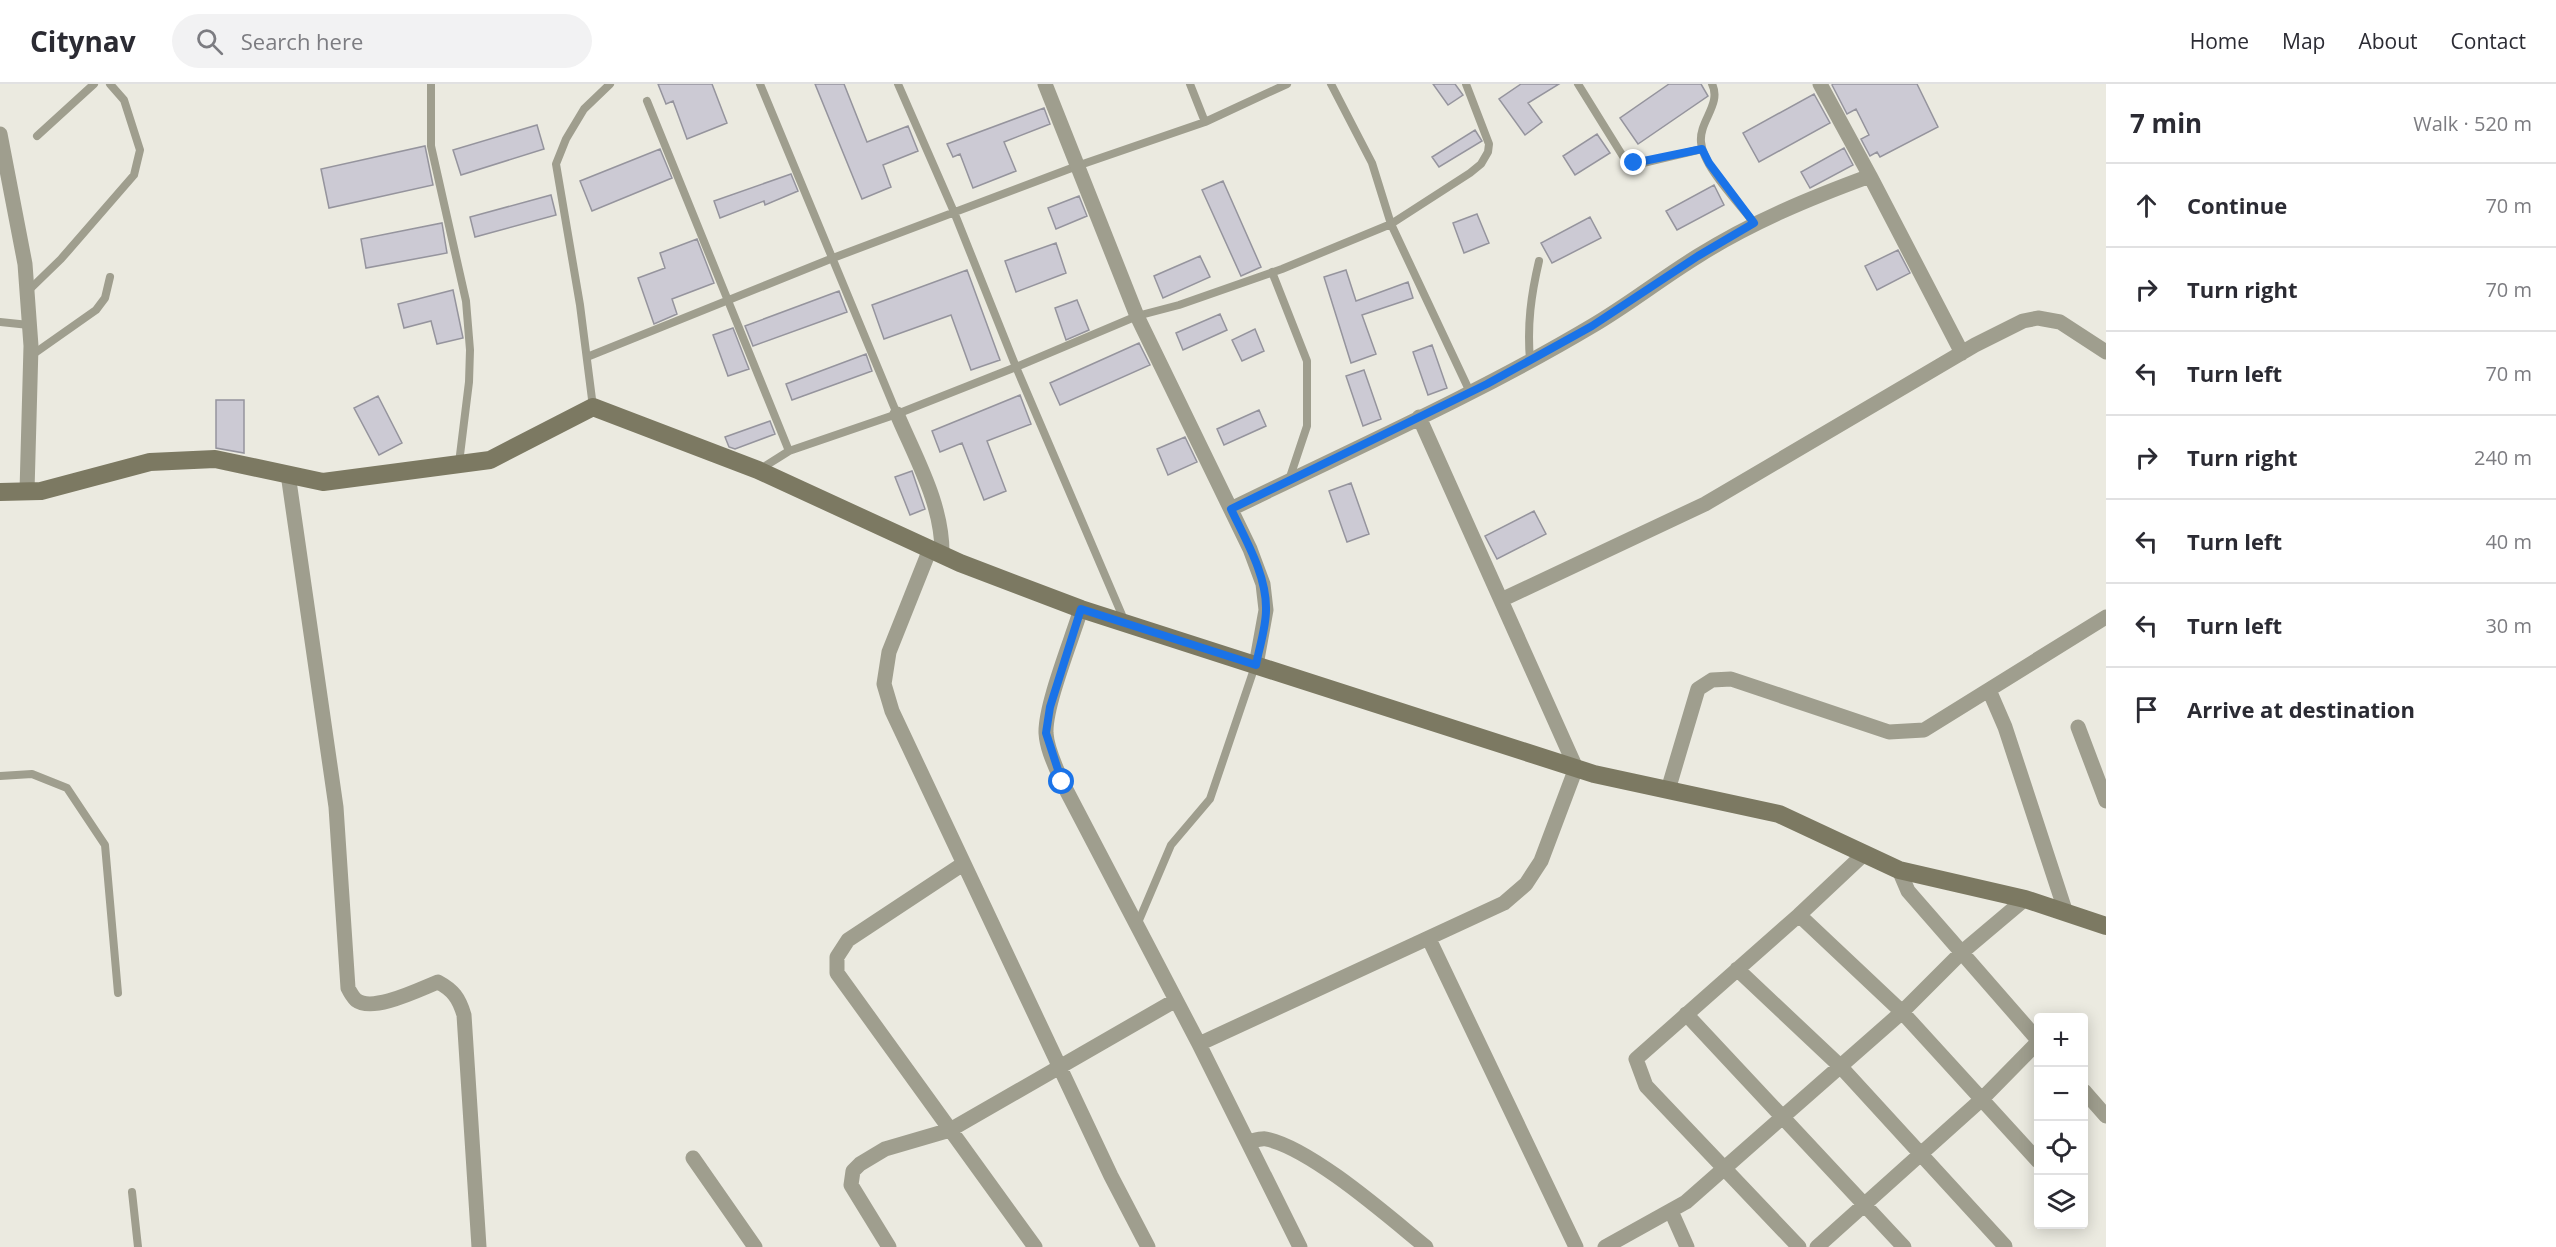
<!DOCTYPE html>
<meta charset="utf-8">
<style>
:root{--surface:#fff;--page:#f2f2f3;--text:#2b2b33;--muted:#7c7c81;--line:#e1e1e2}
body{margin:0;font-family:"Open Sans",sans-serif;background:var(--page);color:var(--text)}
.controls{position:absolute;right:18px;bottom:18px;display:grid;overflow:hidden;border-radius:6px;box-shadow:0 3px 15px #0003}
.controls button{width:54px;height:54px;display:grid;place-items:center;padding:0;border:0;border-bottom:2px solid var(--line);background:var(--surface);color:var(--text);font:30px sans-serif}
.stop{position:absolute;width:18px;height:18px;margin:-14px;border:4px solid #1a73e8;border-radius:50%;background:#fff}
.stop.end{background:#1a73e8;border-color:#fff;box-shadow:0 2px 6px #0008}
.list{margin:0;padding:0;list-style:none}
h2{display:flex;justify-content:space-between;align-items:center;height:78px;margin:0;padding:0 24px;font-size:26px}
h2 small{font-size:20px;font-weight:400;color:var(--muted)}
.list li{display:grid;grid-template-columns:39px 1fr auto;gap:18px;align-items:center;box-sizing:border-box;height:84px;padding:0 24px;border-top:2px solid var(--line)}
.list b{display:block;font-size:22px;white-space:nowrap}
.list em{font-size:20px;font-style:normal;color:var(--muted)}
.icon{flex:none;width:33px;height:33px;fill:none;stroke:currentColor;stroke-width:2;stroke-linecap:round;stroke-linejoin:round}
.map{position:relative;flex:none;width:2106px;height:1163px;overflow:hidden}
header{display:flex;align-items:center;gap:36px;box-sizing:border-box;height:84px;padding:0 30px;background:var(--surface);border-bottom:2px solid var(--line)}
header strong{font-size:28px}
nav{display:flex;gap:33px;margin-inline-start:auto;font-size:21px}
.search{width:420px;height:54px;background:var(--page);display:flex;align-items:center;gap:15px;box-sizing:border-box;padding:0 21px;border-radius:33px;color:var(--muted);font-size:22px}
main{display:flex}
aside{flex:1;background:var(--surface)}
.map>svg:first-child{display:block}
</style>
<header>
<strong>Citynav</strong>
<div class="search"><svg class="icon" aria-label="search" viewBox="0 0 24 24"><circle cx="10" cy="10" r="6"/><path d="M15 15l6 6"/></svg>Search here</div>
<nav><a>Home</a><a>Map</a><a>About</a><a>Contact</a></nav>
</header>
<main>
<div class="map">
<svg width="2106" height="1163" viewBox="0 0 2106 1163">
<rect width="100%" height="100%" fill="#ebeae0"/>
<path fill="#cccad4" stroke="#95949d" stroke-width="1.5" d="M658,0H712L727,39L687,55L673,17L666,20Z
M815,0H844L867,58L908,42L918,67L883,81L891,103L862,115Z
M1433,0H1455L1463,11L1448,21Z
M1521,0H1559L1528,19L1542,38L1525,51L1499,15Z
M1669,0H1701L1708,12L1638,60L1620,34Z
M1833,0H1917L1938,43L1880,73L1877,68L1870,72L1861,55L1869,51L1856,25L1847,30L1832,1Z
M1814,10L1830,39L1759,78L1743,49Z
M1044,24L1050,40L1004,58L1016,87L973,104L960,70L953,73L947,60Z
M537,41L544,65L461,91L453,66Z
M1475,46L1482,57L1439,83L1432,73Z
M1597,50L1610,69L1575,91L1563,72Z
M425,62L433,101L329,124L321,85Z
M1844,64L1853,81L1810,104L1801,88Z
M660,65L672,94L592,127L580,97Z
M791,90L798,107L765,121L764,117L720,134L714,117Z
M1223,97L1261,183L1241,192L1202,106Z
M1714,101L1724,121L1677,146L1666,127Z
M551,111L556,131L475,153L470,133Z
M1079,112L1087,132L1056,145L1048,124Z
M1477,130L1489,159L1464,169L1453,139Z
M1590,133L1601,154L1552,179L1541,159Z
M442,139L447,169L366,184L361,155Z
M697,155L714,199L672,215L677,230L654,240L638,194L665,184L660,169Z
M1056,159L1066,189L1016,208L1005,177Z
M1898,166L1910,189L1877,206L1865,182Z
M1200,172L1210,193L1163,214L1154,192Z
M967,186L1000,276L971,286L951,231L884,255L872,221Z
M1346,186L1356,217L1408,198L1413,214L1362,231L1376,270L1351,279L1324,193Z
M453,206L463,254L437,260L431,237L404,244L398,220Z
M839,207L847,228L753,262L745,242Z
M1077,216L1089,246L1066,256L1055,224Z
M1220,230L1227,246L1183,266L1176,249Z
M733,244L749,285L728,292L713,251Z
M1255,245L1264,267L1242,277L1232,256Z
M1139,259L1150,281L1060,321L1050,299Z
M1432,261L1447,304L1428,311L1413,268Z
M866,270L872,287L792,316L786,300Z
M1364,286L1381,335L1363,342L1346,292Z
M1020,311L1031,340L987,357L1006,407L984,416L962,359L940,368L932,347Z
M378,312L402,359L379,371L354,324Z
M216,316H244V369L216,364Z
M1259,326L1266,342L1224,361L1217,345Z
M770,337L775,350L735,365L729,363L725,353Z
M1185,353L1197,378L1168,391L1157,365Z
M912,387L925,425L910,431L895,393Z
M1351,399L1369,450L1347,458L1329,407Z
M1534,427L1546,450L1497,475L1485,452Z"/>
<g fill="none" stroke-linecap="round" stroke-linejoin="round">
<path stroke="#9f9e8e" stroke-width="8" d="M431,0V62L466,217L470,266L469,298L459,379
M760,0L897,330
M898,0L954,128L1016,283L1125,538
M1190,0L1205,38
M1331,0L1372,79L1391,140L1470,308
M1578,0L1624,74L1634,79H1643L1702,65
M1712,0C1722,20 1699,37 1701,58C1703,83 1739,119 1754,139
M647,17L789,367
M37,52L94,0
M1272,188L1307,277V342L1289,396
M28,207L61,175L134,91L140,66L124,16L110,0
M0,238L29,241
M32,271L96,226L105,214L110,193
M587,273L833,174L1077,82L1205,38L1287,0
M1530,276C1527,241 1531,211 1539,177
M593,323L580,221L556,80L566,55L584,25L610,0
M759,386L789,367L897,330L1016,283L1137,232L1179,221L1282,185L1391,140L1470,89L1481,80L1488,68L1489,60L1466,0
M0,692L32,690L67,704L105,761L118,909
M1137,841L1171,761L1210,715L1255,582
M132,1108L138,1163"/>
<path stroke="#9f9e8e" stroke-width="15" d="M1045,0L1137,232L1250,465L1263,500L1266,526L1256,581
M0,50L25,180L31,262L27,407
M1870,92L1962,269
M897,330C916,375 943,421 942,471
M288,390L336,723L348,904C350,908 353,913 356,916C373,929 420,905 438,898C453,906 459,914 464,931L479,1163
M1231,425C1351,366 1476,311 1592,242C1628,221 1662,194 1698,172C1752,138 1810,114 1870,92L1820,0
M930,465L889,568L884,600L892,627L1111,1092L1148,1163
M1501,516L1705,420L1975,261L2023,237L2038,234L2060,238L2106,268
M1081,525C1072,555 1045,621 1046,649C1047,666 1056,683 1062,698L1199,960L1300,1163
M1989,606L2005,643L2066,829
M2078,643L2106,717
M1668,706L1698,605L1712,596L1731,595L1889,648L1924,646L2106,533
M963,780L848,856L837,873V889L1035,1163
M1899,786L1908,807L2038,956
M1799,831L1902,928L2038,1077
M1429,855L1576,1163
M1737,885L1840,982L2005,1162
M1686,930L1904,1163
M1199,960L1504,819L1526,800L1541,777L1576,684L1419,333
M2084,1007L2106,1032
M1248,1058C1253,1057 1261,1054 1266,1055C1311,1064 1389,1133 1426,1163
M693,1074L755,1163
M1671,1127L1687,1163
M889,1163L851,1101L853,1087L860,1080L885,1065L950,1046L1176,916
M1605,1163L1686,1118L1902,928L1961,869L2025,815
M1799,1163L1646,1002L1636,975L1799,831L1864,770
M1817,1163L1982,1015L2038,958"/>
<path stroke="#7c7962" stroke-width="18" d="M0,408L41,407L150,378L215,375L323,398L490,376L593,323L758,386L960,479L1081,525L1594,690L1779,730L1899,786L2025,815L2106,842"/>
</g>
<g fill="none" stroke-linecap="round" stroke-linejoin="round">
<path stroke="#1a73e8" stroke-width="8" d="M1062,698L1046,649L1050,623L1081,525L1256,581C1259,564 1266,544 1266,526C1267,491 1245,455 1231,425L1487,300L1592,242L1698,172L1754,139L1709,79L1702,65L1634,79"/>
</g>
</svg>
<div class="controls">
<button>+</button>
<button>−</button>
<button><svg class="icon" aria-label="locate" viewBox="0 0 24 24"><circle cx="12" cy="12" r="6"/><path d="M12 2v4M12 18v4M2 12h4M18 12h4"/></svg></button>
<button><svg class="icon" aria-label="layers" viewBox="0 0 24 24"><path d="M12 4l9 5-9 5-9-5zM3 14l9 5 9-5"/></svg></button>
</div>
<div class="stop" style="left:1062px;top:698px"></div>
<div class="stop end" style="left:1634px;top:79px"></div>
</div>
<aside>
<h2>7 min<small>Walk · 520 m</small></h2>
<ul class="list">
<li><svg class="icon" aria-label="ahead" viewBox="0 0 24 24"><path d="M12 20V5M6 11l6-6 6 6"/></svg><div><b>Continue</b></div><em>70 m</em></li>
<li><svg class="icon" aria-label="right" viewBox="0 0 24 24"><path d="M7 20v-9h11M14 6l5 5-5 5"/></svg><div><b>Turn right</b></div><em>70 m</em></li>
<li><svg class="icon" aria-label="left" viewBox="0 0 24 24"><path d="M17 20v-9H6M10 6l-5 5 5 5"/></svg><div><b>Turn left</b></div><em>70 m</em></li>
<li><svg class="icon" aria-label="right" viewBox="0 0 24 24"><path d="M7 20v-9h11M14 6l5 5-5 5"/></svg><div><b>Turn right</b></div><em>240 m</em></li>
<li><svg class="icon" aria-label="left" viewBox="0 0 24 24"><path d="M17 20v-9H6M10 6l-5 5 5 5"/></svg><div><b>Turn left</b></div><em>40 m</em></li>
<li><svg class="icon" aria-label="left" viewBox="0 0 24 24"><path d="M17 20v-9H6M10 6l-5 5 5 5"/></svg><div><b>Turn left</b></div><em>30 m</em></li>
<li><svg class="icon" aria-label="arrive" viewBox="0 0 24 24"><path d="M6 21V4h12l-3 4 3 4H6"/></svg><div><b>Arrive at destination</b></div></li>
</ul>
</aside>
</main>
